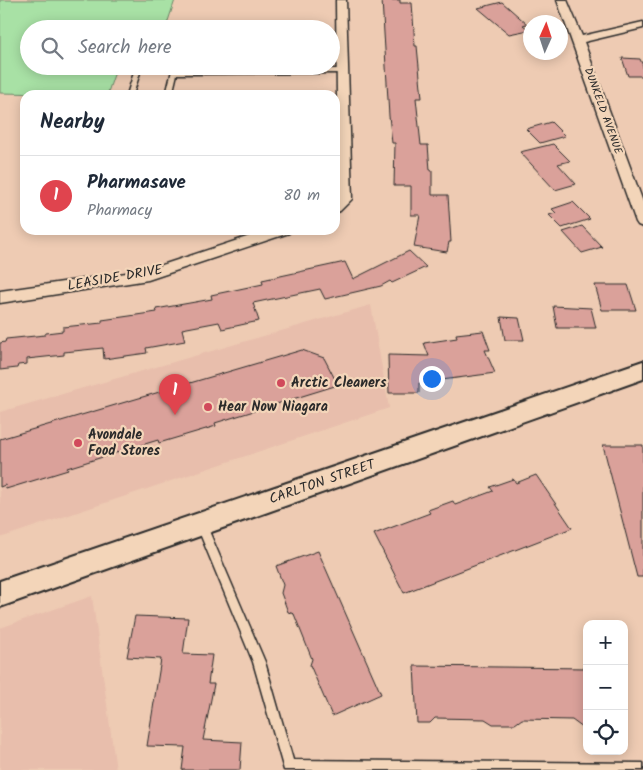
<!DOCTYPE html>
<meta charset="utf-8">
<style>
:root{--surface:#fff;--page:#f2f2f3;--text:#1f2937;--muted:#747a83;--line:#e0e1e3;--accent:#0b8043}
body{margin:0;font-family:Kalam,sans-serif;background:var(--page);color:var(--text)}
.controls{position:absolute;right:15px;bottom:15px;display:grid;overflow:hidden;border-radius:10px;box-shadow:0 2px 12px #0003}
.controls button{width:45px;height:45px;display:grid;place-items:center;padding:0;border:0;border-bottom:1px solid var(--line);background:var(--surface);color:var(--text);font:25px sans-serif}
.compass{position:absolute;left:523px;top:15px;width:45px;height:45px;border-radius:50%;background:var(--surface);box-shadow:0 2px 12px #0003;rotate:3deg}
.you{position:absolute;left:431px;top:378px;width:18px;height:18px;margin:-12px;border:4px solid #fff;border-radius:50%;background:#1a73e8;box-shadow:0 0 0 8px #1a73e833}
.badge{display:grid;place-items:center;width:32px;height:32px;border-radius:50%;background:var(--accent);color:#fff;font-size:16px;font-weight:700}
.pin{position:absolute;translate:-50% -41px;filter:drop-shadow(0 1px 2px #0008)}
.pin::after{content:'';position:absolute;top:26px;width:18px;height:15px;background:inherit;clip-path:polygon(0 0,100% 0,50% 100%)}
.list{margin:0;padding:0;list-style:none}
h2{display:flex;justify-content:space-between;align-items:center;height:65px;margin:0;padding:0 20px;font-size:21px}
h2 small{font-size:16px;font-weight:400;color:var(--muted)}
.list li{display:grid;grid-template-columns:32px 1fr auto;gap:15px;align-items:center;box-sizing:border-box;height:80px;padding:0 20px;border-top:1px solid var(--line)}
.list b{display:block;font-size:19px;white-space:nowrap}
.list p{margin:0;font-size:16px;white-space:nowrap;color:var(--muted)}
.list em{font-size:16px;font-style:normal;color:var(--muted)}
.icon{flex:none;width:28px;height:28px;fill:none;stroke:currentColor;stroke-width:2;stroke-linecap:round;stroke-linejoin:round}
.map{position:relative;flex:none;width:643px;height:770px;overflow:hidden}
.search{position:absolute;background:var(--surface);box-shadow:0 2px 12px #0003;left:20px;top:20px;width:320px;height:55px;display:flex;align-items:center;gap:12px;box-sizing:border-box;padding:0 18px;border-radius:28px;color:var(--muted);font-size:19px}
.panel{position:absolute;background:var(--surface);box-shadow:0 2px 12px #0003;left:20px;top:90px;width:320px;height:145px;border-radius:15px}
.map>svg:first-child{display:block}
</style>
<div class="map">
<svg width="643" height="770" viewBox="0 0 643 770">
<rect width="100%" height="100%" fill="#eecbb3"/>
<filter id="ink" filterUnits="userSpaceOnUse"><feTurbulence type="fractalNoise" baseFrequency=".02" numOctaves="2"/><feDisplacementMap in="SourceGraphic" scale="10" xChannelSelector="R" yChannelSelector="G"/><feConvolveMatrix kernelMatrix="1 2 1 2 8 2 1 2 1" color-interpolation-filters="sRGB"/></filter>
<g filter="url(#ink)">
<path fill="#e8beac" d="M371,305L389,408L0,538V412Z
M92,596L116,770H0V628Z"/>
<path fill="#a8e1a5" stroke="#6a8668" d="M0,0H175L166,27L29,29V66H117L107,95L0,93Z"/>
<path fill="#daa19a" stroke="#2b2b2b" d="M382,0H400V3H412L415,46H417L422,98H416L421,145H428L430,170H432V195H448L451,242H449L447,252L414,247L420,215H411V186H394L395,143H392L389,116Z
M502,2L527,24L523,25L529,30L509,34L478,8Z
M622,58L640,59L643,66V76H628Z
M551,122L565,136L540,143L526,129Z
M553,144L570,161L558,164L576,184L555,190L520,152Z
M573,202L590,219L562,228L549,215L556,213L552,209Z
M582,226L602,247L582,253L563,232Z
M409,251L426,267L392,283L390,281L381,286L325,299L320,289L253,303L259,321L222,329L219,322L182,329L185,341L146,348L147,353L104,359L103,348L64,352V355L27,359V364L18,365L17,368L0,370V343L5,342L6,339L45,335L46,333L63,331V327L102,323V320L157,312L156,309L212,299L211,295L263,284L262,280L345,262L353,279Z
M595,285H628L636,310H602Z
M553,306L591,308L596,328H557Z
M501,317L519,318L524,340H505Z
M483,331L490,350H485L495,373L419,383V393H389L388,355L429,356L424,343L457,338L456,334Z
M302,350L324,358L338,385L215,423L216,426L159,443L158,440L67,468L68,470L6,489L5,485L0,487V439Z
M603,445H643V577H637Z
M536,475L572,528L404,593L374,534L430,513L428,510L453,501L455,505L493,491L490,487L513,479L516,483Z
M318,551L381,694L332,716L310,665L312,659L294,614L288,612L281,593L283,585L276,566Z
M135,616L188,618L183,654L212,655L208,684H214L203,740L242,742L240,770H182L185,747L147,746L161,659L127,657Z
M414,666L587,668V731L572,720L522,719L515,724H493L485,719L435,718L430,723H417Z"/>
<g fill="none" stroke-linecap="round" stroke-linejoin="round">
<defs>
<path id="lane" d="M136,66H142L133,95H127Z
M173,66H179L178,70L343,69L346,71L343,73L177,74L172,95H166Z
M201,520L205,521L206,524L265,662L293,760L643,763V770H284L253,662L196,524L197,521Z"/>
<path id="street" d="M336,0H346L352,199L340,211L335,213V200L338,198Z
M557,0H567L582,36L643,22V28L584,42L643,202V227L638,225L636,222Z
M268,230H291L289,233L148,280L0,303V291L147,270Z"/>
<path id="secondary" d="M643,361V379L0,607V581Z"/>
</defs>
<use href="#lane" stroke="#2b2b2b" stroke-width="3"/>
<use href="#street" stroke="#2b2b2b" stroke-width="3"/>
<use href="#secondary" stroke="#2b2b2b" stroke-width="4"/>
<use href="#lane" fill="#f3d5b9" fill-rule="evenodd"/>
<use href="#street" fill="#f3d5b9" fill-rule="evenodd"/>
<use href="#secondary" fill="#f3d5b9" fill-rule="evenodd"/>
</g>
</g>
<g fill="#d1495b" stroke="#f3d5b9" stroke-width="2">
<circle cx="281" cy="383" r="5"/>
<circle cx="208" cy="407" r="5"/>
<circle cx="78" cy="443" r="5"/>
</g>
<g text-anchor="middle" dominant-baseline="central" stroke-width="4.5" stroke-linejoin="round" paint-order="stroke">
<g font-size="11" fill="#2b2b2b" stroke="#f3d5b9">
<text transform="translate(603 111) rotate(70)">DUNKELD AVENUE</text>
</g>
<g font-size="14" fill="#2b2b2b" stroke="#f3d5b9">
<text transform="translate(115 278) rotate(-10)">LEASIDE DRIVE</text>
<text transform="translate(322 482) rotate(-19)">CARLTON STREET</text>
</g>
<g font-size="14" font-weight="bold" fill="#2b2b2b" stroke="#f3d5b9" text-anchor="start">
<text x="291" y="383">Arctic Cleaners</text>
<text x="218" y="407">Hear Now Niagara</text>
<text x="88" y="435">Avondale<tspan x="88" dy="16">Food Stores</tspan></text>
</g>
</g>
</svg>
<div class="controls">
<button>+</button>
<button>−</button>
<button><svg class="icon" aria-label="locate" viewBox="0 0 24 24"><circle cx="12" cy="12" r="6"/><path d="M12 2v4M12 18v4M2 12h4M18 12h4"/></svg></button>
</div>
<svg class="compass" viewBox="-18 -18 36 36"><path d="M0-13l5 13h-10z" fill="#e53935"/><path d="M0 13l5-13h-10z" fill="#747a83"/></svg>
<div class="you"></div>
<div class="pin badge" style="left:175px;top:415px;background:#e0444e">1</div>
<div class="search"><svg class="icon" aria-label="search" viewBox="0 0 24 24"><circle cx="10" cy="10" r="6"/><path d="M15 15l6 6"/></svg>Search here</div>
<section class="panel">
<h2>Nearby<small></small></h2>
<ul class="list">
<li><span class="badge" style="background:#e0444e">1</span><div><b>Pharmasave</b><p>Pharmacy</p></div><em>80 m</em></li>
</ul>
</section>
</div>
